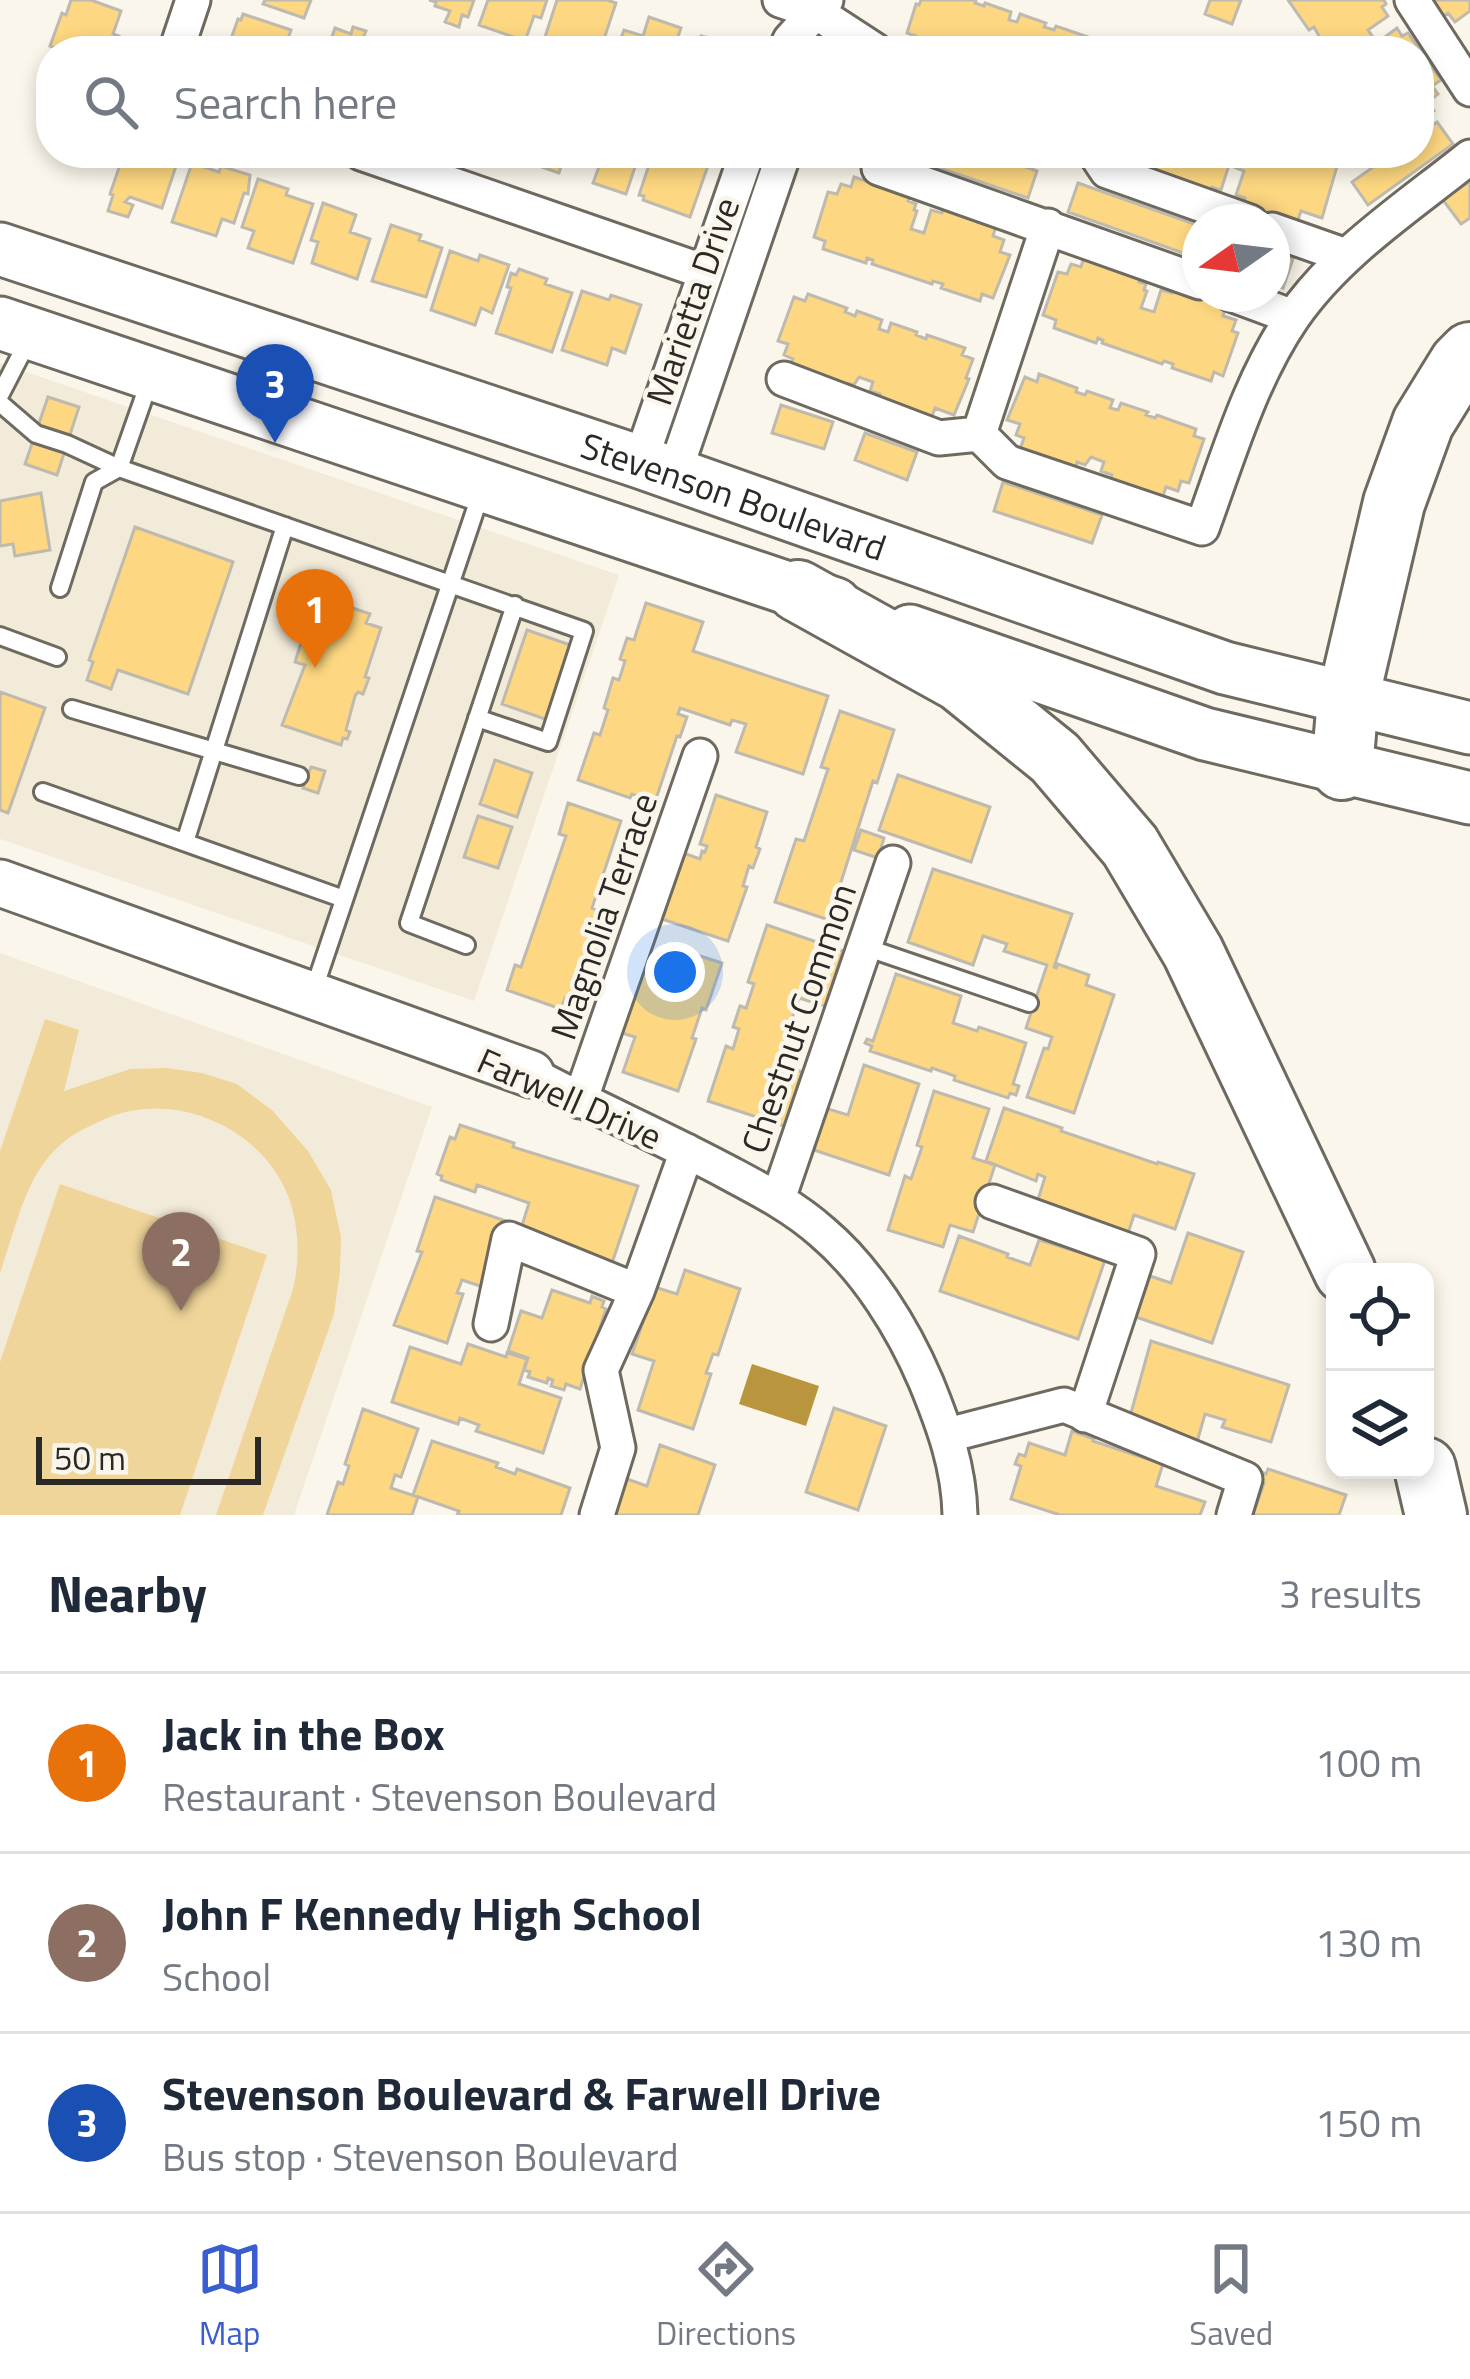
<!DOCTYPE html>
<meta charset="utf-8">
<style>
:root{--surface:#fff;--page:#f6f6f7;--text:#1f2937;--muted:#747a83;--line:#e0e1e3;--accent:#3a5ecf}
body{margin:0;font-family:"Titillium Web",sans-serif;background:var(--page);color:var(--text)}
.controls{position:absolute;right:36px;bottom:36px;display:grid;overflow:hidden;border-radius:24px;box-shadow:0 6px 18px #0003}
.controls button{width:108px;height:108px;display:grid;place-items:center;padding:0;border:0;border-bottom:3px solid var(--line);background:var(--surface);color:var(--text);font:60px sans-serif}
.compass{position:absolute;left:1182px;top:204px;width:108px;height:108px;border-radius:50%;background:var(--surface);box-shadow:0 6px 18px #0003;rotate:256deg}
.scale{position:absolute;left:36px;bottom:30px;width:225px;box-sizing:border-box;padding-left:12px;border:6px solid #2b2925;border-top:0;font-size:33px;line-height:42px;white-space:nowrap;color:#2b2925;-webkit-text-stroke:9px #fbf6eb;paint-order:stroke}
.you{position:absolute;left:675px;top:972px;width:42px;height:42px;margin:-30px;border:9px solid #fff;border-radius:50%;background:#1a73e8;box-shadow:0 0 0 18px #1a73e833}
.badge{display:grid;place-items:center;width:78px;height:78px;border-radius:50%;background:var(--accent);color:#fff;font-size:39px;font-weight:700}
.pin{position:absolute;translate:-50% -99px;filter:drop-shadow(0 3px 6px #0008)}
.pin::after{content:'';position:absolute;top:63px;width:42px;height:36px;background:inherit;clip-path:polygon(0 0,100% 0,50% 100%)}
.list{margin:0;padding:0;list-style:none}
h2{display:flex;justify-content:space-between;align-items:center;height:156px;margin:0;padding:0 48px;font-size:51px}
h2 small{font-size:39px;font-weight:400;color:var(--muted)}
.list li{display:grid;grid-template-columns:78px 1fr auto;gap:36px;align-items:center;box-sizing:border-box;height:180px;padding:0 48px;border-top:3px solid var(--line)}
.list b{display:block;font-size:45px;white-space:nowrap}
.list p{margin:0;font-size:39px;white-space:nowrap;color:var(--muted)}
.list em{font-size:39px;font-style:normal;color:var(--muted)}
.icon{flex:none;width:66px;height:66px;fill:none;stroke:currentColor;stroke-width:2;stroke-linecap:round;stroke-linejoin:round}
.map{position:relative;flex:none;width:1470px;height:1515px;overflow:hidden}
.search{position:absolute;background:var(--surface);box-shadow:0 6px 18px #0003;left:36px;right:36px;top:36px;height:132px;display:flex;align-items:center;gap:30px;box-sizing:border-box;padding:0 42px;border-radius:48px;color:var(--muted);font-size:45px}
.sheet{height:696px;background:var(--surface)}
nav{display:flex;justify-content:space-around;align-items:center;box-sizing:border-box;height:168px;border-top:3px solid var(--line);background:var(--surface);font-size:33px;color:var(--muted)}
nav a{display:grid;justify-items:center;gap:6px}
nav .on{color:var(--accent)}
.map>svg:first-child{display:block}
</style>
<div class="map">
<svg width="1470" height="1515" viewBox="0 0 1470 1515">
<rect width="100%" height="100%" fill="#fbf6eb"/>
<path fill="#f3ebd9" d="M0,363L619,575L474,1001L0,839Z
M0,953L432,1107L294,1515H0Z"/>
<path fill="#f0d59a" d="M45,1019L79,1030L64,1091L130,1069L166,1068L202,1073L237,1084L273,1111L308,1151L331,1190L341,1237L340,1271L334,1314L263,1515H216L293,1289C301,1255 299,1213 281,1181C248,1121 167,1091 105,1119C84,1128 66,1137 51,1154C23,1186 14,1234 0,1273V1151Z
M60,1184L267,1255L180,1515H0V1362Z"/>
<path fill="#b9963e" d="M752,1364L819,1386L806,1426L739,1404Z"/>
<path fill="#fdd781" stroke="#bebaaf" stroke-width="3" d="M71,0H91L121,11L113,34L119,36L114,51H65L50,46L62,13L66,15Z
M265,0H311L304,18L263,4Z
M429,0H474L468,17L462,15L459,27L445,22L450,11L435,6L436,2Z
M488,0H547L541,18L534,16L525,41L479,25Z
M557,0H607L616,3L600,51H561L557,50L559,45L544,40Z
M921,0H976L975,3L984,6L985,3L1011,12L1009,20L1017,22L1020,14L1046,23L1044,27L1054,30L1056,26L1094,39L1091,47L1102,50L922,51L913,46L916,36L907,33L916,4L919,5Z
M1210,0H1241L1232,24L1205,14Z
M1288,0H1384L1386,4L1382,7L1388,16L1368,30L1377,43L1397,28L1402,36L1408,33L1441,80L1432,86L1438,94L1428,102L1434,111L1419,122V51H1327L1314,27L1309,30Z
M1424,0H1470V11L1455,22L1448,13L1438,20Z
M243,14L291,30L286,44L292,46L291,51L223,50L227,38L231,39L238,19L241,20Z
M649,17L681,28L673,51H616L624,30L643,36Z
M353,27L366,31L363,38L381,44L379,51H327L335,28L351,34Z
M701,36L735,44L732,51H689L694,38L700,40Z
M1437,122L1453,144L1368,205L1352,182L1393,153H1419V134Z
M124,153H167L179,157L162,208L130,197L125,202L133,205L128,217L108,211L113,195L110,194Z
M521,153H565L559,173L528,162L530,156Z
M580,153H631L630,155L638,158L626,194L593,183L600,164L579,157Z
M653,153H698L711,157L690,217L643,200L644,196L639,195Z
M932,153H1031L1026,167L1037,171L1028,198L928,164Z
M1151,153H1329L1327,159L1338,163L1322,218L1301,211L1297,223L1244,204L1245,198L1236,195L1244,171L1229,165L1221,190L1212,187L1210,192L1155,173L1159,162L1149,158Z
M192,163L219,172L221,166L250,175L248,194L244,193L234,223L222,219L216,236L172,222Z
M854,177L910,196L908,201L916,204L914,210L917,211L911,229L924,233L931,210L942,213L944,208L996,226L993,236L1004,240L1000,252L1010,255L993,298L982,294L980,301L941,288L943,284L933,281L932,284L872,264L873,260L867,258L866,263L823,249L825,241L814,237L828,192L837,194L841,184L851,187Z
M258,179L288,189L286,195L313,204L293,263L248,248L254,231L242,227Z
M1470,181V218L1461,224L1443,200Z
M1078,183L1200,226V259L1068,212Z
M323,203L356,215L350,232L370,239L357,279L312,263L318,242L311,240Z
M391,225L421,235L419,240L442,248L426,297L372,281Z
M450,251L478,261L480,255L509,265L492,313L481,308L475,325L431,310Z
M1272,252L1293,259L1283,288L1272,284Z
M1084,257L1141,276L1139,282L1146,284L1144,290L1147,291L1141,308L1154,312L1161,290L1172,293L1174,289L1226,306L1223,316L1236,320L1232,331L1238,333L1223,376L1214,372L1211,381L1172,368L1173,364L1164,361L1162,364L1102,343L1103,340L1098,338L1096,343L1054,328L1056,320L1043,315L1058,272L1067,274L1071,264L1081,267Z
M519,269L547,279L545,284L572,293L552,352L496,333L511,288L507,287L511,273L516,275Z
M582,291L609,300L611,295L641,305L625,353L612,348L607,365L562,350Z
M808,294L847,308L845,312L855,316L857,311L882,320L879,329L888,332L891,323L917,332L916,335L926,339L927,335L965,348L962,355L973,359L966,378L969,379L954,415L935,408L931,419L878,400L880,394L870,391L873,382L859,377L854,385L846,383L845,388L789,368L793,359L784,355L788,344L778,341L794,297L805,301Z
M1039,374L1077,388L1076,392L1085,395L1087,391L1113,400L1110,408L1118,410L1121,403L1148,412L1146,415L1155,418L1157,415L1196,429L1194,436L1204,439L1189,483L1181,481L1178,491L1166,487L1162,499L1110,480L1112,475L1101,471L1104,462L1091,457L1085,465L1077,462L1076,468L1020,449L1024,438L1016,435L1020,424L1007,420L1025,377L1037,382Z
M48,397L79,407L57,475L25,464Z
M781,405L833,422L824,449L772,433Z
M865,433L917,452L907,480L855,460Z
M1003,482L1102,515L1092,543L994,511Z
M41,493L50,550L15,556L13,544L0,546V501Z
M135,527L233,562L188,694L118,670L111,689L87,680L93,662L89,660Z
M646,603L703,622L693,651L828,696L803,774L736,752L746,724L732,720L730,725L680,708L678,714L687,717L680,737L677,736L655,802L632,794L630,798L578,780L594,733L600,735L608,710L604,708L613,678L619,680L625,661L620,659L627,638L634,640Z
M341,604L370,614L366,623L381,628L365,677L369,678L363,694L358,692L355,696L346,730L350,732L347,739L343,738L341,745L282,725L305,665L295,662L304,633L313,636L323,608L338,613Z
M527,630L576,647L551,721L502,704Z
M0,692L45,708L8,813L0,810Z
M840,711L894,730L877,783L873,781L829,920L775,902L796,839L804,841L828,769L821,767Z
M495,760L532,773L517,817L480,804Z
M311,767L325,771L318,793L303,788Z
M898,775L990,807L971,862L879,830Z
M716,795L767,812L756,847L760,849L753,868L749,866L743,886L747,887L728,941L650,915L675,850L700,859L702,851L705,852L707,846L700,844Z
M568,803L621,821L592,908L617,917L587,1005L565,998L561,1009L507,990L515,965L521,967L566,836L559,834Z
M478,816L512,827L498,868L464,857Z
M861,830L884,838L878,858L854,850Z
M933,869L1072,914L1054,967L1056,968L1058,964L1089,975L1086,985L1114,995L1074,1113L1027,1097L1044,1048L1048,1049L1052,1037L1026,1028L1047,965L1004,951L1007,944L983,936L973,965L908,942Z
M767,925L843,951L825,1006L799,998L777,1063L802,1072L784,1126L708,1101L726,1046L733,1049L739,1029L733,1027L740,1006L746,1008L754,984L748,982Z
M666,945L722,963L706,1010L702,1008L692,1038L696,1039L678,1091L623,1072L635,1037L612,1030L636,965L657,972Z
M896,974L961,996L953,1023L977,1031L979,1027L1026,1043L1013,1084L1019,1086L1016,1095L1010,1093L1008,1098L954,1080L955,1076L932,1068L931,1071L870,1051L872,1046L865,1043L867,1039L873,1041Z
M864,1065L919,1084L889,1175L811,1149L825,1108L848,1115Z
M934,1091L989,1109L973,1158L995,1165L973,1232L950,1225L943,1247L888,1230L905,1176L911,1179L922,1147L917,1145Z
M1004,1108L1062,1128L1061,1131L1157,1164L1158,1162L1194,1174L1175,1229L1134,1215L1127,1236L1036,1206L1045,1177L1038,1174L1036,1181L986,1161Z
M460,1125L514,1143L513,1147L638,1186L612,1263L520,1232L529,1203L477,1185L475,1192L441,1180L442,1176L437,1174L450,1137L455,1139Z
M435,1197L512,1223L489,1289L462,1280L457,1293L463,1294L447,1343L394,1325L422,1252L417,1251Z
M1188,1233L1243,1252L1212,1343L1136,1317L1150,1276L1171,1283Z
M959,1236L1008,1254L1007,1257L1030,1265L1039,1240L1105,1260L1078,1339L940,1291Z
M685,1270L740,1289L718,1355L713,1354L706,1373L711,1374L693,1429L638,1410L654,1361L632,1354L655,1287L677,1294Z
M552,1290L590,1303L592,1296L604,1301L602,1307L606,1309L580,1389L566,1384L564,1390L551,1386L553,1380L548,1378L547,1383L528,1377L530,1372L524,1370L528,1358L508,1351L521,1311L542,1318Z
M1151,1341L1289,1385L1271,1442L1222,1427L1225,1420L1205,1414L1197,1442L1129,1420Z
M468,1344L506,1357L507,1353L527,1359L519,1384L561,1398L543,1453L476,1431L479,1425L460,1418L458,1424L392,1402L410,1347L461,1364Z
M834,1408L886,1426L858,1510L806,1492Z
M363,1409L418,1429L401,1477L395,1475L391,1488L418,1497L412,1515H327L338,1482L343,1484L349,1466L345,1464Z
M1072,1431L1094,1439L1093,1441L1163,1464L1156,1486L1205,1502L1200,1515H1060L1011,1499L1021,1466L1015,1464L1019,1454L1025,1456L1029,1443L1065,1455Z
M432,1441L498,1463L496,1467L515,1474L517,1469L570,1488L561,1515H457L459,1511L413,1495Z
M660,1445L715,1465L698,1515H614L624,1478L647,1486Z
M1268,1469L1346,1495L1339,1515H1253L1264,1483L1258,1481L1261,1472L1266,1474Z"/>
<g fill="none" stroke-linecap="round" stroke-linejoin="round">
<defs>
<path id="lane" d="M0,395L30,337
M0,403L36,434L67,444L119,468L584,631L548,742L477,718
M60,588L94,482L119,468L150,380
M0,636L57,657
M72,709L299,776
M43,792L344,899
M185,842L285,526
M466,945L409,923L515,605
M865,947L1029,1003
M312,995L482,490"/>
<path id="street" d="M780,0L816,12L876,51
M1412,0L1470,89
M176,51L193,0
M785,51L790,40L826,0
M361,153L705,272
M884,153L879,168L1200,282
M1095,153L1107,171L1250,222
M1272,230L1346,256
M1231,294L1293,317
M784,379L939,438L979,434L1007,462L1202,528C1228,457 1250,380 1293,317C1338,252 1409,206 1470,157
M979,434L1048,226
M640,462L747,153
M674,474L784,153
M531,1074C596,1109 664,1138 729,1173C761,1190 794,1207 822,1232C867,1270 903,1328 926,1382C944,1426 959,1467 960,1515
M580,1101L700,756
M778,1199L893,863
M993,1202L1138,1254L1085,1415
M491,1324L509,1239L637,1291
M948,1435L1064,1405L1245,1479L1234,1515
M597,1515L618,1448L601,1370L637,1291L687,1151"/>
<path id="secondary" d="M0,883L531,1074"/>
<g id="primary">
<path id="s1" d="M0,249L640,462L1225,668L1470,728"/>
<path d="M0,323L835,604"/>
<path d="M910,631L1205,734L1470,798"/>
</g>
<path id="highway" d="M798,591L960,681L1055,758L1130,846L1193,952L1345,1272
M1342,769L1348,699L1394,503L1423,423L1460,363L1470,353
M1425,1468L1436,1515"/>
</defs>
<use href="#lane" stroke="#6e6a60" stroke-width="22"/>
<use href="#street" stroke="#6e6a60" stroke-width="39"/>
<use href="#secondary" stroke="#6e6a60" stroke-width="51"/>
<use href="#primary" stroke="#6e6a60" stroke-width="57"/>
<use href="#highway" stroke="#6e6a60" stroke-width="66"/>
<use href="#lane" stroke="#fff" stroke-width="16"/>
<use href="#street" stroke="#fff" stroke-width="33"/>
<use href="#secondary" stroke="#fff" stroke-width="45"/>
<use href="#primary" stroke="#fff" stroke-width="51"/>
<use href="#highway" stroke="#fff" stroke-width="60"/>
</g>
<g text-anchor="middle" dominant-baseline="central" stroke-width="9" stroke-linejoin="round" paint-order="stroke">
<g font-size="36" fill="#2b2925" stroke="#fbf6eb">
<text transform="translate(692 301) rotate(-71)">Marietta Drive</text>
<text stroke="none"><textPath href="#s1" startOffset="774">Stevenson Boulevard</textPath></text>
<text transform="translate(603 916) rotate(-71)">Magnolia Terrace</text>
<text transform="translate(798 1018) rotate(-71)">Chestnut Common</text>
<text transform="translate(570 1098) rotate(24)">Farwell Drive</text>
</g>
</g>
</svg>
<div class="controls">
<button><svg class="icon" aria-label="locate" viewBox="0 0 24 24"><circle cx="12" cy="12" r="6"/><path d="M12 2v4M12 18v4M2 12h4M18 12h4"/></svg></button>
<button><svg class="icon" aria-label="layers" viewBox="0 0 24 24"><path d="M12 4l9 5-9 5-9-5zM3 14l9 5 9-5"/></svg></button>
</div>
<svg class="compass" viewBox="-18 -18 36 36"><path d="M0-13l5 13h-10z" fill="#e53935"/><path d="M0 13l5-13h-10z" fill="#747a83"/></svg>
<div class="scale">50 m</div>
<div class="you"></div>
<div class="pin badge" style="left:315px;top:668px;background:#e8710a">1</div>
<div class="pin badge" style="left:181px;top:1311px;background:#8d6e63">2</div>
<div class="pin badge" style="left:275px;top:443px;background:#1a4fb4">3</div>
<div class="search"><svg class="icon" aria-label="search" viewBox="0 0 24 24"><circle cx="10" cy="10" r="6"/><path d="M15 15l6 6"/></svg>Search here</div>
</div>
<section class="sheet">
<h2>Nearby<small>3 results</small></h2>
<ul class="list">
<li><span class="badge" style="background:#e8710a">1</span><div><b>Jack in the Box</b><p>Restaurant · Stevenson Boulevard</p></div><em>100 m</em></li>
<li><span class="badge" style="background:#8d6e63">2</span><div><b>John F Kennedy High School</b><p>School</p></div><em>130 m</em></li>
<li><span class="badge" style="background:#1a4fb4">3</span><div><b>Stevenson Boulevard &amp; Farwell Drive</b><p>Bus stop · Stevenson Boulevard</p></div><em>150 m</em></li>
</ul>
</section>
<nav>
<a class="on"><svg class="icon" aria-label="map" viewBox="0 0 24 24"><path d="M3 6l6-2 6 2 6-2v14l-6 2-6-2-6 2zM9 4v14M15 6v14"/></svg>Map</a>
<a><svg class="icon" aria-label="directions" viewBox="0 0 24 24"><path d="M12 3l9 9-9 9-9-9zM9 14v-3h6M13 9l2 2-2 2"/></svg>Directions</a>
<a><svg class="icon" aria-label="saved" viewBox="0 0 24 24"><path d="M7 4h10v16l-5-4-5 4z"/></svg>Saved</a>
</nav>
